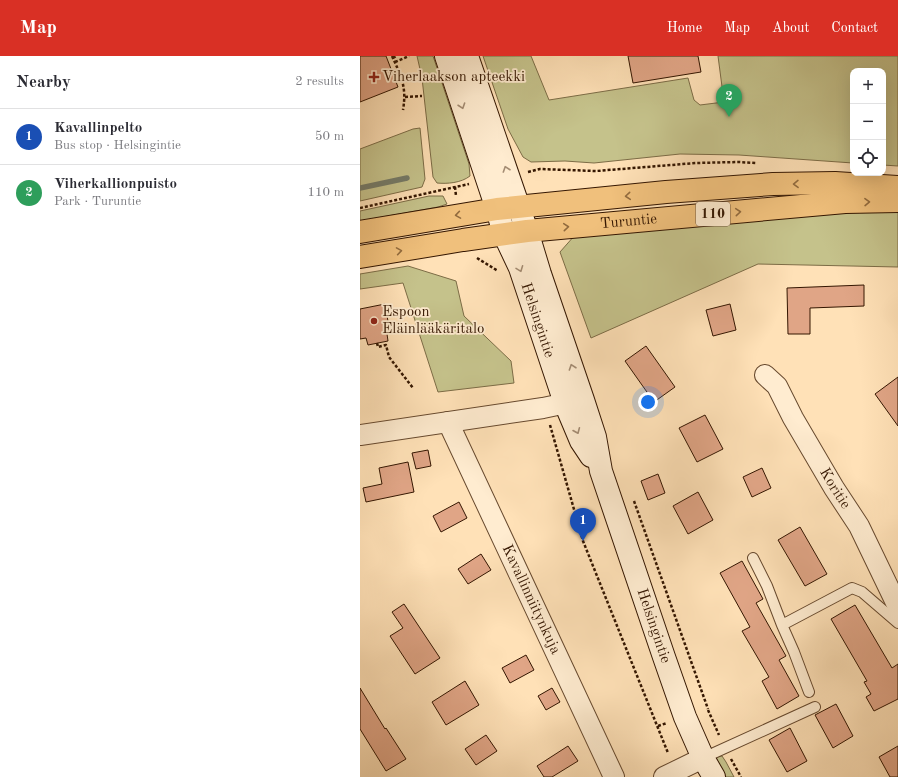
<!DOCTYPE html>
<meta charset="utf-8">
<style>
:root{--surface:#fff;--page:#f2f2f3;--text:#2b2b33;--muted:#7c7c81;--line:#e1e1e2;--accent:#d93025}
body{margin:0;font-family:"Old Standard TT",serif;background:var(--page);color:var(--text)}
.controls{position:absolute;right:12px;top:12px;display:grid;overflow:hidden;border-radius:8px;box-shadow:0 4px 16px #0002}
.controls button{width:36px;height:36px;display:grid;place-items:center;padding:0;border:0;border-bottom:1px solid var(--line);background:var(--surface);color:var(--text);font:20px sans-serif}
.you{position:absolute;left:288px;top:346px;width:14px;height:14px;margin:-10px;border:3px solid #fff;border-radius:50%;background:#1a73e8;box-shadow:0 0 0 6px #1a73e833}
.badge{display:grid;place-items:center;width:26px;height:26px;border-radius:50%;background:var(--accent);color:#fff;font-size:13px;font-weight:700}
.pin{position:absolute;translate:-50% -33px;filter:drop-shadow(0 1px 2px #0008)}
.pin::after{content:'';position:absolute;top:21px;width:14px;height:12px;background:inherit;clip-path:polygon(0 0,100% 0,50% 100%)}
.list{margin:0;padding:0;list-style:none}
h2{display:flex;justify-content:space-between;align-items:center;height:52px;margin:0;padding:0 16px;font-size:17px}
h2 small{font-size:13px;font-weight:400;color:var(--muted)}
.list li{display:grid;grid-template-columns:26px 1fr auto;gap:12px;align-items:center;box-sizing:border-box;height:56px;padding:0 16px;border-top:1px solid var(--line)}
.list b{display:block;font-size:15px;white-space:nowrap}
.list p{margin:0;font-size:13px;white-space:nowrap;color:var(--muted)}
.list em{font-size:13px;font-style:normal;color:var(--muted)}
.icon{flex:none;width:22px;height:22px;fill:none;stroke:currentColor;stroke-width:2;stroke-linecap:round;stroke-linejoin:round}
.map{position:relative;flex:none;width:538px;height:721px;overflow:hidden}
header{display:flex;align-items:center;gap:24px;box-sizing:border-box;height:56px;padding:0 20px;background:var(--accent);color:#fff}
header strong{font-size:19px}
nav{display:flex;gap:22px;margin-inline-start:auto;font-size:14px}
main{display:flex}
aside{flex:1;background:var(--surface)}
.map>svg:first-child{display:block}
</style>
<header>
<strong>Map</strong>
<nav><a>Home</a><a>Map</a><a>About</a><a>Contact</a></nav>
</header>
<main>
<aside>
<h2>Nearby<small>2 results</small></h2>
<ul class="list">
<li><span class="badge" style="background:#1a4fb4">1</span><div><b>Kavallinpelto</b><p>Bus stop · Helsingintie</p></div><em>50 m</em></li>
<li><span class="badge" style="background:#2e9e5b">2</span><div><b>Viherkallionpuisto</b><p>Park · Turuntie</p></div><em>110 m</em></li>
</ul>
</aside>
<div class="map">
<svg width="538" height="721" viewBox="0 0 538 721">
<rect width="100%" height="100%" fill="#ffe1b7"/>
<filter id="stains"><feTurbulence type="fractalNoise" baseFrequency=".005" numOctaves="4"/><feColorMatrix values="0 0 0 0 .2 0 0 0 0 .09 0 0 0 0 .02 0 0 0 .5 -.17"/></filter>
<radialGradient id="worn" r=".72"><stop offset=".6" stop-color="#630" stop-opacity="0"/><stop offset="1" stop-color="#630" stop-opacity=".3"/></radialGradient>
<path fill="#c5c28b" stroke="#7c6c46" d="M57,0H73L109,108L110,120C101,127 87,128 77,127L73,121L62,22Z
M123,0H171L189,44L328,22L334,44L340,49L364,46L358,0H538V110L523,109V15H493V107L379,99L320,98L234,107L205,105L171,106L163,101L148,73Z
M60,72L65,123L62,131L0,145V93L53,73Z
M69,140H83L87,148L78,151L0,165V155Z
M506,153L538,155V211L398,208L231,282L200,196L215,179Z
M48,210L96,225L104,260L151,305L154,327L78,336L43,227L0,233V218Z
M362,700L366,706L374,721H366L359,710L356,701Z"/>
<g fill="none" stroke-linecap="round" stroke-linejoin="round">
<path stroke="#757b68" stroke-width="5.5" d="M0,132L47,122"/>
</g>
<path fill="#e0a586" stroke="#341601" d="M0,0H26L38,31L0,46Z
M268,0H338L341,16L273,27Z
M504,229V250L450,252V278H428L427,232Z
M25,248L30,277L27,278L28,285L8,289L6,282L0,283V253Z
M370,248L376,274L353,280L346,254Z
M286,290L315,331L294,346L265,305Z
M538,321V370L515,338Z
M345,359L363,393L337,406L319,372Z
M68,394L71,410L56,413L52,397Z
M48,406L54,436L6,446L3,432L22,428L19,412Z
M402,412L411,432L392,441L383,421Z
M298,418L305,437L288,444L281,425Z
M338,436L353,464L328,478L313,450Z
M99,446L107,462L81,476L73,460Z
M440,471L467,518L445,530L418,484Z
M121,498L131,514L108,528L98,513Z
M382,505L403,543L396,547L426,600L419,604L439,640L417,653L402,625L409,621L382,575L390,571L360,517Z
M44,548L80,602L55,618L30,580L43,572L32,556Z
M495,549L532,612L538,608V643L514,655L506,641L511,638L504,626L507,625L471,563Z
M166,599L174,614L150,627L142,612Z
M105,625L119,649L86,669L72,646Z
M0,632L25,673L26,672L46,703L26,715L0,673Z
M192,632L200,646L186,654L178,640Z
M476,648L493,680L473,692L455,659Z
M430,672L447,705L427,716L409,684Z
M126,679L137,695L116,709L105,693Z
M208,690L218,705L192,721H184L177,710Z
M538,690V721H530L519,701Z"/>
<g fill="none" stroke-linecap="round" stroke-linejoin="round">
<defs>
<path id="lane" d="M393,502L407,530L422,569
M449,636L434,596L422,569L492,532L502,536L538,567
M343,702L455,651"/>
<g id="street">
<path id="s1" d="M405,319L417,330L433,362L474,432L499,470L538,551"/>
<path id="s2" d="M88,366L254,721"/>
<path d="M0,379L183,352L221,344"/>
<path d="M304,721L343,702"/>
</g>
<g id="secondary">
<path id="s3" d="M86,0L137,153L144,178L160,212L205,347L221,385L231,400"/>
<path id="s4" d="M107,0L167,175L180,218L223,344L235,381L241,415L304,601L325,661L343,702L354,721"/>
</g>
<g id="primary">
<path d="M0,176L137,153L306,136L413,128L475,127L538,131"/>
<path id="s5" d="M0,201L103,184L167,175L485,146L538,145"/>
</g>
</defs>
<use href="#lane" stroke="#67492e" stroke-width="12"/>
<use href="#street" stroke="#67492e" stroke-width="22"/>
<use href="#secondary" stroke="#341601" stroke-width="24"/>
<use href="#primary" stroke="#341601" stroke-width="24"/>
<path stroke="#341601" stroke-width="2.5" stroke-dasharray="3 2" stroke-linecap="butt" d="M32,0C41,20 47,31 43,54
M33,2L36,0
M35,6L49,0
M45,41L62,40
M168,116L180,113L236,115L336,107L378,106L397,107
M95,131L96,140
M0,152L109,128
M117,202L138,215
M17,287L18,291L26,289L29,301L53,332
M190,369L223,485L308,697
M274,445L348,653
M348,654L359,679
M298,670L307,667
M371,703L381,721"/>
<use href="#lane" stroke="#ffecd0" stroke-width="10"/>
<use href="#street" stroke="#ffecd0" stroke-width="20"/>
<use href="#secondary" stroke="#ffecd0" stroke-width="22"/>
<use href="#primary" stroke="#f0c07c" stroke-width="22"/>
</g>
<defs><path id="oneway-chevron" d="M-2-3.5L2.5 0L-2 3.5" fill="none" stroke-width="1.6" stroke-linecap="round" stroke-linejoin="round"/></defs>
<g stroke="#a48c73">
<use href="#oneway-chevron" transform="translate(102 50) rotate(71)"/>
<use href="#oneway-chevron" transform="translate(146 113) rotate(-109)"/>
<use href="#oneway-chevron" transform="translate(160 213) rotate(69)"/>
<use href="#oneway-chevron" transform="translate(212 311) rotate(-109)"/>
<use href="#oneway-chevron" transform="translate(217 375) rotate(67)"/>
</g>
<g stroke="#926b3e">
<use href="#oneway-chevron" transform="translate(436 128) rotate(179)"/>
<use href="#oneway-chevron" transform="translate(268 140) rotate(175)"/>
<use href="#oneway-chevron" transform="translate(507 146) rotate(-1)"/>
<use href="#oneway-chevron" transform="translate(378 156) rotate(-5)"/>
<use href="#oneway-chevron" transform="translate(98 159) rotate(171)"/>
<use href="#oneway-chevron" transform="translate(206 171) rotate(-5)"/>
<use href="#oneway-chevron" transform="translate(39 195) rotate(-9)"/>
</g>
<g fill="#8f2418" stroke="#ffecd0" stroke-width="1.5">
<path d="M12 15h4v4h4v4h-4v4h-4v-4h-4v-4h4z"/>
<circle cx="14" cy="265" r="4"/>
</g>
<g text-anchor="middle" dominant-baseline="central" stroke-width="3.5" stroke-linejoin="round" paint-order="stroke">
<rect fill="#ffecd0" stroke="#71563f" stroke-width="1" x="336" y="146" width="34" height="24" rx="3"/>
<g font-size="14" font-weight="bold" fill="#341601">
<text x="353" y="158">110</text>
</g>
<g font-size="15" fill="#341601" stroke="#ffecd0" text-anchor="start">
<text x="22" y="21">Viherlaakson apteekki</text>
<text x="22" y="256">Espoon<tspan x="22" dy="17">Eläinlääkäritalo</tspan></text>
</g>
<g font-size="15" fill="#341601" stroke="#ffecd0">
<text stroke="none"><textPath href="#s5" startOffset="271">Turuntie</textPath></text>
<text stroke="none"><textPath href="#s3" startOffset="280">Helsingintie</textPath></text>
<text stroke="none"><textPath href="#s1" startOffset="134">Koritie</textPath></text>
<text stroke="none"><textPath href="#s2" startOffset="196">Kavallinniitynkuja</textPath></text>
<text stroke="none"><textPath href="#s4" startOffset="600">Helsingintie</textPath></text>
</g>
</g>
<rect width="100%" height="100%" filter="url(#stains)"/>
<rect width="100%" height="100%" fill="url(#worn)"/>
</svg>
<div class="controls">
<button>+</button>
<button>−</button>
<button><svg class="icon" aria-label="locate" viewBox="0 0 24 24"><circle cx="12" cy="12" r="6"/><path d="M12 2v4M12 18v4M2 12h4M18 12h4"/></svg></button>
</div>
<div class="you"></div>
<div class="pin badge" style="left:223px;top:485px;background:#1a4fb4">1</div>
<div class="pin badge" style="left:369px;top:61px;background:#2e9e5b">2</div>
</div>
</main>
